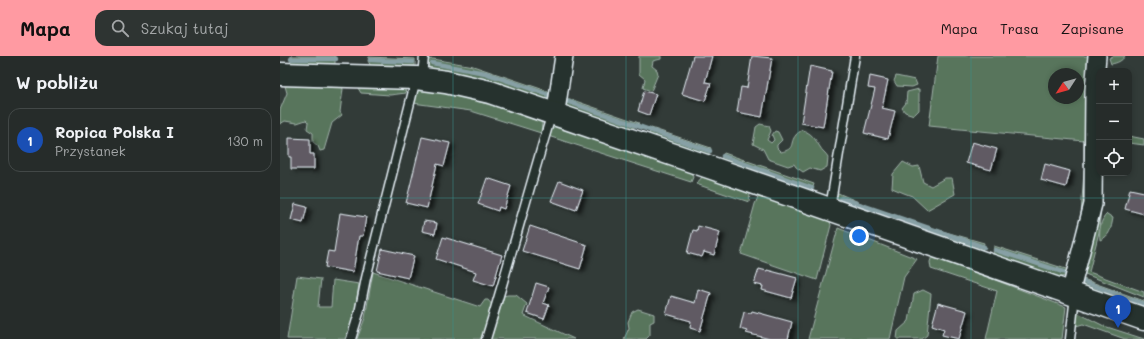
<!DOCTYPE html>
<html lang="pl">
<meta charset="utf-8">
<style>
:root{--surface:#262c2a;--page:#2e3432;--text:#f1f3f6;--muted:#a4a7a8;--line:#424847;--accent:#ff9aa2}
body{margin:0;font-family:Mali,sans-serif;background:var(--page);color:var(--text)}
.controls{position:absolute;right:12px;top:12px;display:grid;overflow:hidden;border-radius:8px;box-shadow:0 2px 6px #0003}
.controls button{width:36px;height:36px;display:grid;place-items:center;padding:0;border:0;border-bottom:1px solid var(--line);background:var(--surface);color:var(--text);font:20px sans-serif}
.compass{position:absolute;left:768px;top:12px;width:36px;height:36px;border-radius:50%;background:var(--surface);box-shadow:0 2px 6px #0003;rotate:234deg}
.you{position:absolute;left:579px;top:180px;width:14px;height:14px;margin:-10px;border:3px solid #fff;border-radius:50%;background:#1a73e8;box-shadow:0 0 0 6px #1a73e833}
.badge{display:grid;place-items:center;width:26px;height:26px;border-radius:50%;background:var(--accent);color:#fff;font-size:13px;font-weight:700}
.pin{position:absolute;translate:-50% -33px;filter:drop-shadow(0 1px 2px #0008)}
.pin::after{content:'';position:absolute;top:21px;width:14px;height:12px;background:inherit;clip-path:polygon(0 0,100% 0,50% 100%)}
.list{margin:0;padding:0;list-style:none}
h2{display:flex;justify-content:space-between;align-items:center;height:52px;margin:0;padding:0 16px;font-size:17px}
h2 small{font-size:13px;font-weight:400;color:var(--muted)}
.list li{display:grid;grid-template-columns:26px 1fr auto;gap:12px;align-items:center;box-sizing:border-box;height:64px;margin:0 8px 8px;padding:0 8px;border:1px solid var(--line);border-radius:12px}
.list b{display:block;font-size:15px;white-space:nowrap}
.list p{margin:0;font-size:13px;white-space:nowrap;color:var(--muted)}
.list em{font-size:13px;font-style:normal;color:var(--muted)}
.icon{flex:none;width:22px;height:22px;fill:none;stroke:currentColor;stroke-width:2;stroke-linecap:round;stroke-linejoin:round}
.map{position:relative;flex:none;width:864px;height:283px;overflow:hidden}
header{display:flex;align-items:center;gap:24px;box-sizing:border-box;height:56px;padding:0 20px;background:var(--accent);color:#111}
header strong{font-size:19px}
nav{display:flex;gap:22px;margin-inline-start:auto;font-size:14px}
.search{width:280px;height:36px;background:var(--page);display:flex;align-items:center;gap:10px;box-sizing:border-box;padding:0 14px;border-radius:12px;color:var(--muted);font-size:15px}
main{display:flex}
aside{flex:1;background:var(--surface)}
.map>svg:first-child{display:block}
</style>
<header>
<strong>Mapa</strong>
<div class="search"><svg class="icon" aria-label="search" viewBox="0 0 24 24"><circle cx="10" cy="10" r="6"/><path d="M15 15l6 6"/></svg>Szukaj tutaj</div>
<nav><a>Mapa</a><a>Trasa</a><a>Zapisane</a></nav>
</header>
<main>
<aside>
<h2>W pobliżu<small></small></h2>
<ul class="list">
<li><span class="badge" style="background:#1a4fb4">1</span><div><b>Ropica Polska I</b><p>Przystanek</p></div><em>130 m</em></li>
</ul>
</aside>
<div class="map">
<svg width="864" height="283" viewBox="0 0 864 283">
<defs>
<filter id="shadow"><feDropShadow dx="4.5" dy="2.5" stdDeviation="2" flood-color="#0009"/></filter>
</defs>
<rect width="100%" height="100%" fill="#323b38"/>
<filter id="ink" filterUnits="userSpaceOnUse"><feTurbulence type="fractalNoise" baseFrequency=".025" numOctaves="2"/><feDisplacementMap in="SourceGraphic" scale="8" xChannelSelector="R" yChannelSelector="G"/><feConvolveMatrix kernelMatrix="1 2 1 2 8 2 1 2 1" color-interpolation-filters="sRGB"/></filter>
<g filter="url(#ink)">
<path fill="#58745b" stroke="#a0b2aa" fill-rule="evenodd" d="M11,0H55V9L11,8Z
M359,0H381V3L373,5L372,10L377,14L378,18L371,35L363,32L365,23L359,18Z
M658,0H813L810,110H804V85L649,70ZM774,18H798V42H774Z
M833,0H845C842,5 837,7 831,8L829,2Z
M89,1L135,3V10H91L88,5Z
M153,3L193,10L273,37L270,45L150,14L147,4Z
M616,20L635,24L637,29L632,31L617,30L614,25Z
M7,27L61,28L63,33L60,56L62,59L52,67L44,94L40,95L38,90L33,86V77L27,73L28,66L26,64L17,67L5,65L0,68V54L7,37L5,30Z
M79,29L124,31L126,37L110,39L81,37L78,32Z
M141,32L194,44L259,64L262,67L261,77L191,55L133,47L135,36Z
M639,33V54L634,59L625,56L622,52L626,47L627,36Z
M284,41L359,67L350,75L284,51Z
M480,68L489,70L491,75L487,84L491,87L494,84L492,79L495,75L498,76L502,84L497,89V92L501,96C516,93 509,87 516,79C517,77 520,76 522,74C532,77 535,83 540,91C542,95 546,97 548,101L547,111L540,115L530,112L523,116L516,111L514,108L508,110L488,103L483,93L473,88L476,71Z
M275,69L410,114L413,121L411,126L268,80L273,70Z
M371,72L431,92L428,101L371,81L369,78Z
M849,80L864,83V89L849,87Z
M444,97L534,128L531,137L440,105Z
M623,106L633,111L639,110L643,126L651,130L665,122H672L675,138L647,154L632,140L624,137L612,132L613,118Z
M804,115L810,119L806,160L801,159Z
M423,120L468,135L470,138L469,146L416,128Z
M822,134L819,176L809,216L864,236V241L805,218L803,216L817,138Z
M558,137L583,148V151H573L561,148L557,141Z
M481,139L549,163L551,169L537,224L461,198L475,148L478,141Z
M827,158L833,162C831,173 830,180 820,184C819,175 820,164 827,158Z
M631,166L704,187L702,196L669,185Z
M558,172L637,203L624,221L610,283H528Z
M714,190L789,214L785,220L776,222L713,199Z
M652,200L786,251L782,283H706L717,235L651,213L650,206Z
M93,216L200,251L205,244H208L213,250C210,262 205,272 202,283H77L85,262Z
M17,220L41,223L38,251H51L53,224L79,228L74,261L65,283H7Z
M803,223L864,245V253L803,231L802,228Z
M643,234L651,238L647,279L642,283H617L618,275L629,265L634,238Z
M228,239H236L247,248L243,259L294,283H207L222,240Z
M358,253L374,258V265L370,267V279L366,283H344L349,272L348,266L352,256Z
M796,256L824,270L864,283H845L803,268L796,270L797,264L795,263Z"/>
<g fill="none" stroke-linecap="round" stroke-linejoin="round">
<path stroke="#87a0a5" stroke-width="4.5" d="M11,3H56
M90,4L133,6
M152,7L205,17L430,95
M443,100L532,132
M561,142L704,191
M715,194L786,217
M804,226L864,248"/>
</g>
<path fill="#605a63" stroke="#e8f1f8" filter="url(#shadow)" d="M413,0H432L425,26L431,27L425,45L402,38Z
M472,0L492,2L482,61L457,56L461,31L467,32Z
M530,10L552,15L543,71L521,67Z
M590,20L608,24L602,52L615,55L608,83L584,77L595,33L588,32Z
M364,35L376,38L369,59L358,55Z
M142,81L170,87L164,110L157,108L147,152L126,147Z
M9,82L30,83V98H34V113H11V101H9Z
M692,86L717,93L711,114L686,107Z
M765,108L790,115L786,131L761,124Z
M207,122L231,130L224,153L219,151L218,155L198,148Z
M279,125L303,134L296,154L271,145Z
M850,133L864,136V158L845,153Z
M15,148L27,151L23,167L11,164Z
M60,157L86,161L83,180H79L73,216L45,211L48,195L54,196Z
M144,165L157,167L155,178L142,175Z
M250,170L307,189L300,213L242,195Z
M418,170L440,176L434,199L424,196L422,201L407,197L413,174L417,175Z
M163,181L222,199L213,230L193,224L196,216L156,203Z
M102,193L134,200L128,222L97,215Z
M479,213L487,215V214L517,222L511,242L482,234L483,230L474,228Z
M256,227L269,231L263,247L269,249L264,263L247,257Z
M418,233L431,237L420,275L410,272L411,265L386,258L391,240L415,247Z
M658,247L687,255L679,283L662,279L664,273L652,269Z
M472,255L512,266L508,283H490L466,277L467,275L460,273L464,256L471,257Z"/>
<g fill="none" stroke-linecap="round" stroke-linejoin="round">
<defs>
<path id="service" d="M142,21L144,0
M550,152L575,0
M71,283L79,257L86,222L136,23
M206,283C229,208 249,132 272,57
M790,283L795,240"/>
<path id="minor" d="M272,57L277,48L284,0
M790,238L813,148L814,35L817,0"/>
<path id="primary" d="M0,18L136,22L166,26L210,36L432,112L864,263"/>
</defs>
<use href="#service" stroke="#e8f1f8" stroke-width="11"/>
<use href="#minor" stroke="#e8f1f8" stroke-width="20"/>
<use href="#primary" stroke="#e8f1f8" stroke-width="25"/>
<use href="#service" stroke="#26332d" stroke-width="8"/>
<use href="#minor" stroke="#26332d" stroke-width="17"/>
<use href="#primary" stroke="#26332d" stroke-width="22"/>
</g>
</g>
<path fill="none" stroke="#3a8f8a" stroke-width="1" stroke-opacity="0.55" d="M173,0V283M346,0V283M518,0V283M691,0V283M0,142H864"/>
</svg>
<div class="controls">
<button>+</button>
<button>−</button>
<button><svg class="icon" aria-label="locate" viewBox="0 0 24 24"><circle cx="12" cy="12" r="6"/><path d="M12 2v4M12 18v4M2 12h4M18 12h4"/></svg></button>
</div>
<svg class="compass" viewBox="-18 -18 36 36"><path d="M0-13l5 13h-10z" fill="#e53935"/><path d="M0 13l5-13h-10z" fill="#a4a7a8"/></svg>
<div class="you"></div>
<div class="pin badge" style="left:838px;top:272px;background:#1a4fb4">1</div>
</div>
</main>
